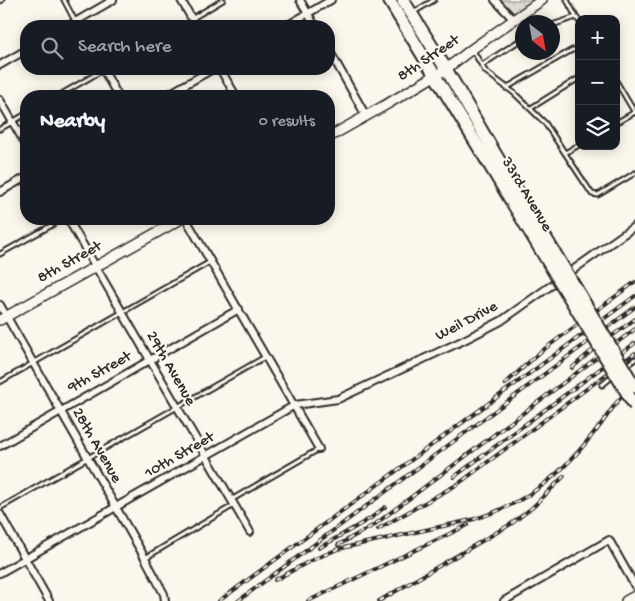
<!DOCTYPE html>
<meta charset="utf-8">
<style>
:root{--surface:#171b24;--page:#242831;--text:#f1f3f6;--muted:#9ea1a6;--line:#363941}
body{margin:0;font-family:"Gochi Hand",sans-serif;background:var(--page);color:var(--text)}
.controls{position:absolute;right:15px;top:15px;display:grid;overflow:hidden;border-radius:10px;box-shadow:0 2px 12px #0003}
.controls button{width:45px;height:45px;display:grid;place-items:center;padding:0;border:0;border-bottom:1px solid var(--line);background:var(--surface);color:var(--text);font:25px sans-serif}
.compass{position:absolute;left:515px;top:15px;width:45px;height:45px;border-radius:50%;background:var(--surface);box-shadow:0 2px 12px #0003;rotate:149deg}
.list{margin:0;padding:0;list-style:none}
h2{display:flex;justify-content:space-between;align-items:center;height:65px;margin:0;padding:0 20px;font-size:21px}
h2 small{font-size:16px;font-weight:400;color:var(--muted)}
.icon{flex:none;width:28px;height:28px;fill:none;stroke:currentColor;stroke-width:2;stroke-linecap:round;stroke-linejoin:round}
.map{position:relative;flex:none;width:635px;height:601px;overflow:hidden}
.search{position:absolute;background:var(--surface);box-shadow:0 2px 12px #0003;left:20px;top:20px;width:315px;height:55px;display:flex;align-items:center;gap:12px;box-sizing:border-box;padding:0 18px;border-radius:20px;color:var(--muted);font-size:19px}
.panel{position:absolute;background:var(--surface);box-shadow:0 2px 12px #0003;left:20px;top:90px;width:315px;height:135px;border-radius:20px}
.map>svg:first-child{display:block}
</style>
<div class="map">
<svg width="635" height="601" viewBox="0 0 635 601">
<defs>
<pattern id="green-dots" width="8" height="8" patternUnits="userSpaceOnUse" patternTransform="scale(1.25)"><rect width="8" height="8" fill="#dddad0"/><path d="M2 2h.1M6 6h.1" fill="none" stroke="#bebbb3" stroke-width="1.8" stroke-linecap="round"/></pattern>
</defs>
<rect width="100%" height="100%" fill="#fbf7ec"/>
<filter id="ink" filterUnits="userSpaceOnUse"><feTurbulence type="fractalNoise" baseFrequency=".02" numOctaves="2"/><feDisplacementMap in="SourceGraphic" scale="10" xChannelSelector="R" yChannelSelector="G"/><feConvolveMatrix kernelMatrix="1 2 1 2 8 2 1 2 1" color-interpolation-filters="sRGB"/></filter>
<g filter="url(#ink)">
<path fill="url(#green-dots)" stroke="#84827e" d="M495,0H542L514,20Z"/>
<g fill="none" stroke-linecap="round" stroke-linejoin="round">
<defs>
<path id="lane" d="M64,0L75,21
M567,0L576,17
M0,1L2,0
M414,12L434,0
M193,18L223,0
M552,25L576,17L579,21
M472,49L485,71L514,93L545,123L592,194L598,195L635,173
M482,65L522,39
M616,81L635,113
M506,88L572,50H579
M58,96L103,70
M531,108L579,78
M616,123L635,112
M0,129L26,114
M565,153L579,145
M0,254L63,219
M626,366L635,359
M0,382L210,262
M602,385L613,376
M231,500L319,449
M0,508L265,357
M145,558L234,505"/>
<path id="street" d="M181,0L196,26
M300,0L315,26
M495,0L514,20
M68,26L113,0
M286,26L331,0
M329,50L366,116
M0,65L26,50
M103,69L118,96
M220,69L236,96
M165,96L213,69
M0,100L26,145
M0,192L26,177
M68,219L250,532
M186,219L319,449
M0,305L145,558L164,594L165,601
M0,446L239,309
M0,514L49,601
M0,573L295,405L338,399L462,341L501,321L635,226
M504,601L609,540L635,586"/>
<path id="secondary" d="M329,137L389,103L446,69L472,49L542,0
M0,320L181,219
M626,601L635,596"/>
<path id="highway" d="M389,0L484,156
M403,0L446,69L493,150"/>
</defs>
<use href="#lane" stroke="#2b2b2b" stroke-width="7"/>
<use href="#street" stroke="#2b2b2b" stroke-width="10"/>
<use href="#secondary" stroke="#2b2b2b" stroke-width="12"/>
<use href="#highway" stroke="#2b2b2b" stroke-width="15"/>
<use href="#lane" stroke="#fbf7ec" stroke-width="3"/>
<use href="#street" stroke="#fbf7ec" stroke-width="6"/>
<use href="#secondary" stroke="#fbf7ec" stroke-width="9"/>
<use href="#highway" stroke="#fbf7ec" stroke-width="11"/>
<defs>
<path id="rail" d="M572,368L589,353L635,319
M505,384L539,353L635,282
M596,431L617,402L635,382
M454,477L635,343
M378,529L458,484L635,353
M338,545L374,525L635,329
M319,548L371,518L385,507
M275,580L310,561L338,549L471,520C528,504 564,473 599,426
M219,601L635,296
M238,601L635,307
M308,601L468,525
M379,601L511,524L533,507L564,476"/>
</defs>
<use href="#rail" stroke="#2b2b2b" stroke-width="4"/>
<use href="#rail" stroke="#fbf7ec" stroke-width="2" stroke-dasharray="5.5" stroke-linecap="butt"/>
<defs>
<path id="highway-bridge" d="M493,150L635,387
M484,156L635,406"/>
</defs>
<use href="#highway-bridge" stroke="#2b2b2b" stroke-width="15" stroke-linecap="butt"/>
<use href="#highway-bridge" stroke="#fbf7ec" stroke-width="11"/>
</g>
</g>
<g text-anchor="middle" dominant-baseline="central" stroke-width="4.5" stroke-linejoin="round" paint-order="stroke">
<g font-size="16" fill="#2b2b2b" stroke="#fbf7ec">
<text transform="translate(429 59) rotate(-34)">8th Street</text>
<text transform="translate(526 195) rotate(59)">33rd Avenue</text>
<text transform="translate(70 263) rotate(-29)">8th Street</text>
<text transform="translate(467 322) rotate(-28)">Weil Drive</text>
<text transform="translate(170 369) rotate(60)">29th Avenue</text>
<text transform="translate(100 373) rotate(-29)">9th Street</text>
<text transform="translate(96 446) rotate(60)">28th Avenue</text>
<text transform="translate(180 456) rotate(-30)">10th Street</text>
</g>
</g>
</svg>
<div class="controls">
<button>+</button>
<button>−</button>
<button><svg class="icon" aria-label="layers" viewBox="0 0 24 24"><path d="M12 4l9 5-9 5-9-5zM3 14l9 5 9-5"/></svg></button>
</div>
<svg class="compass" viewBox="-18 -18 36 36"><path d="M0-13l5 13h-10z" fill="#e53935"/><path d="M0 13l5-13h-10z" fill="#9ea1a6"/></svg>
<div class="search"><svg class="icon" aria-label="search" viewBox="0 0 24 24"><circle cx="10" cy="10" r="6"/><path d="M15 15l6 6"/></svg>Search here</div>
<section class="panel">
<h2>Nearby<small>0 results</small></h2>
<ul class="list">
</ul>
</section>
</div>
